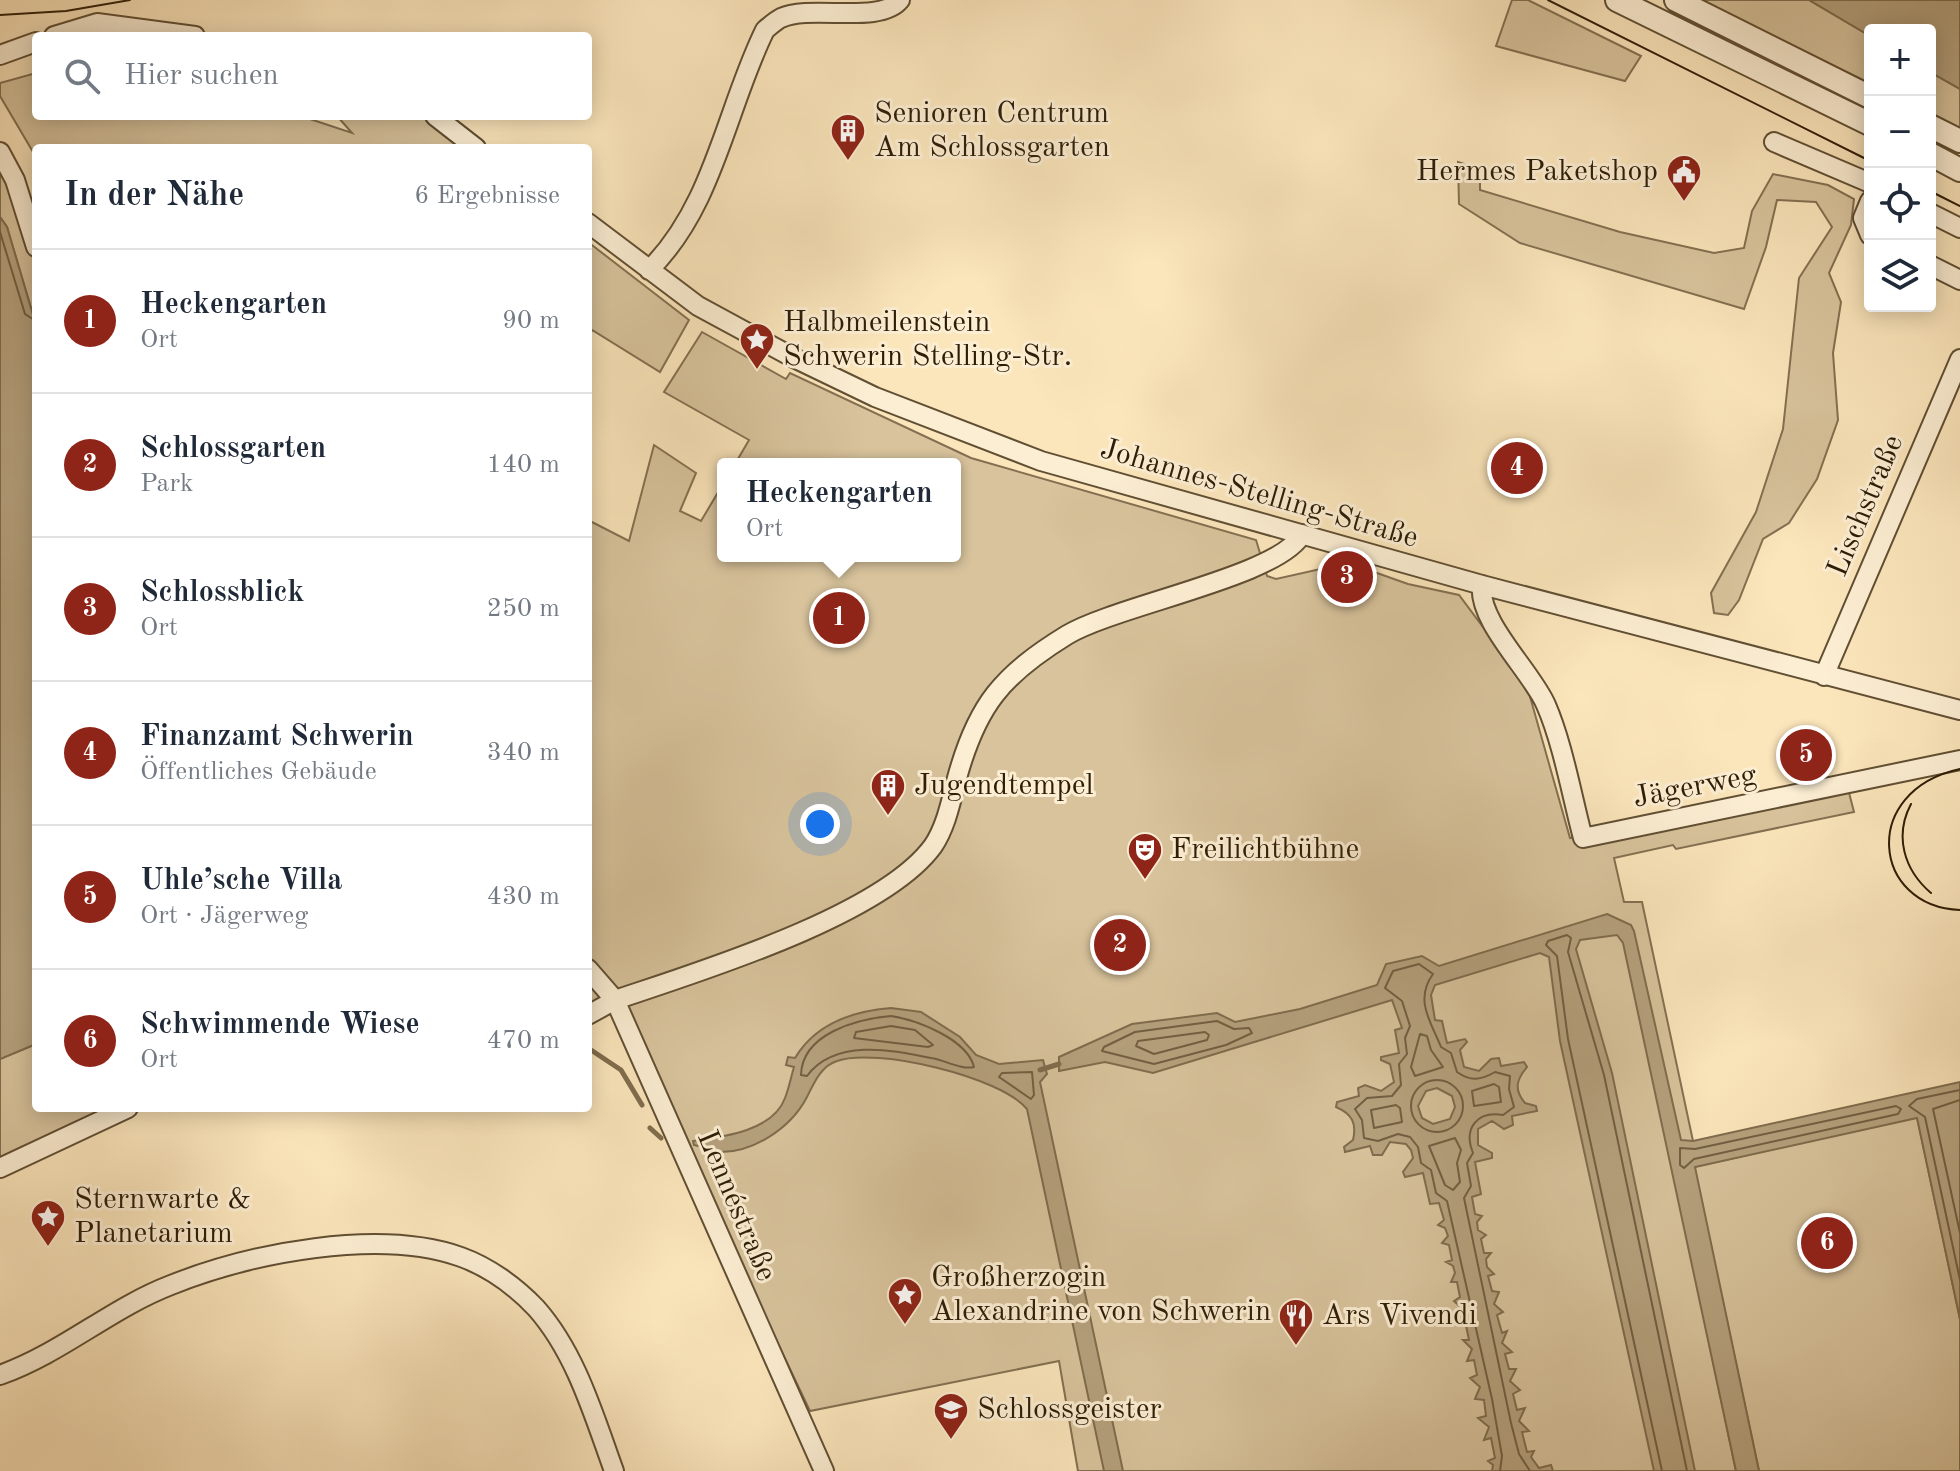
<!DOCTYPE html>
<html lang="de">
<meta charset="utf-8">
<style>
:root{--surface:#fff;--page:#f6f6f7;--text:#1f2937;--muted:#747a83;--line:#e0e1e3;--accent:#8f2418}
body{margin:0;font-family:"Old Standard TT",serif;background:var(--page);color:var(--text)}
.controls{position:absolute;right:24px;top:24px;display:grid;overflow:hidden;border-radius:8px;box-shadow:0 4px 20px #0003}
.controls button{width:72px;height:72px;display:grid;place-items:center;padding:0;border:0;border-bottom:2px solid var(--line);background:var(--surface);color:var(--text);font:40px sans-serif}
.you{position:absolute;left:820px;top:824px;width:28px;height:28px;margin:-20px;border:6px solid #fff;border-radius:50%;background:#1a73e8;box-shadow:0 0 0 12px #1a73e833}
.badge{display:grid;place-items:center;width:52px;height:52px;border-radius:50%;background:var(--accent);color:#fff;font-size:26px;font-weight:700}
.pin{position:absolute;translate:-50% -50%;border:4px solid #fff;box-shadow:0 2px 8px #0006}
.popup{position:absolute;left:717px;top:458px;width:244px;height:104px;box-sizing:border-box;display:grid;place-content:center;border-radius:8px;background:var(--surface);filter:drop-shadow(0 2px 6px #0005);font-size:26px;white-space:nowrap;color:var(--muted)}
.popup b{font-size:30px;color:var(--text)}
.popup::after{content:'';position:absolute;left:50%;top:100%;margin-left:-16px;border:16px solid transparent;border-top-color:var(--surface)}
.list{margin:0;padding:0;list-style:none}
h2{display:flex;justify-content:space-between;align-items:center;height:104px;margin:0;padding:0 32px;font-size:34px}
h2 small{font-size:26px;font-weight:400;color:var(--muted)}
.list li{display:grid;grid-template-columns:52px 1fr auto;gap:24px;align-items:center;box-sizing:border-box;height:144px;padding:0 32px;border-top:2px solid var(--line)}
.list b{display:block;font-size:30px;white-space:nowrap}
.list p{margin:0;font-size:26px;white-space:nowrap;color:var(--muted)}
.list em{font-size:26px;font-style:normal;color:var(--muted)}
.icon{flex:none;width:44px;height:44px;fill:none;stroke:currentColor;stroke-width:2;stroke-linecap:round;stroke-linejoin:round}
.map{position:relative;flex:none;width:1960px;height:1471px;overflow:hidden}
.search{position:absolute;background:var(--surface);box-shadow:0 4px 20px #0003;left:32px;top:32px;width:560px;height:88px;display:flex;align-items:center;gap:20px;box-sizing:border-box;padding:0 28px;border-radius:8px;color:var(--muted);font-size:30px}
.panel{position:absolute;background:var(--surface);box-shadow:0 4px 20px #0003;left:32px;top:144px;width:560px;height:968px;border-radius:8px}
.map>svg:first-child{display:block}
</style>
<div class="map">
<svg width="1960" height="1471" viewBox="0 0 1960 1471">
<rect width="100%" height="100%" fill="#fbe5bb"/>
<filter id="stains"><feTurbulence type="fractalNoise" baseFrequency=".0025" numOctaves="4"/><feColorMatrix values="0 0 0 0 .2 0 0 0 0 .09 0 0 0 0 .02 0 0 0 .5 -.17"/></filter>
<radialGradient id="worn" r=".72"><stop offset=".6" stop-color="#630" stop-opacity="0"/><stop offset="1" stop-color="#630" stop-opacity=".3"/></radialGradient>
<path fill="#d8c39c" stroke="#837051" stroke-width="2" d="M1512,0H1528L1641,56L1625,81L1496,46Z
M1676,0H1809L1870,36V97Z
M1930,72L1960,89V141L1930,126Z
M36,73V116H301L352,133L337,116H435L462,148H36V157L0,96V83Z
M0,157L36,247V325L7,227L0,217Z
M1458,162L1480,169V190L1620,232L1714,253L1744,248L1752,211L1773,174L1828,185L1854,199L1851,225L1829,273L1841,302L1833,353L1838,420L1817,479L1789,523L1763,539L1739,600L1728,615L1714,613L1711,593L1756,512L1783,429L1799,278L1832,227L1816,202L1777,200L1766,247L1744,309L1520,243L1459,204Z
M588,242L689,320L660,372L592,330L588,339Z
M702,332L786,379L790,373L971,458L1256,540L1267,576L1276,579L1325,568L1364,576L1363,568L1408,584L1459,595L1527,686L1570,838L1847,785L1854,812L1676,849L1673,845L1614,858L1624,902H1642L1693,1141L1667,1142L1736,1471H1078L1059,1361L810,1411L615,1001L588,1014V520L629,541L654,445L696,473L680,511L701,521L723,484V556H955V464H735L749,440L664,392Z
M36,1044V1108H128L0,1168V1059Z
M1917,1117L1960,1319V1471H1759L1694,1167Z"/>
<path fill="#b5a17d" stroke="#7f6c4d" stroke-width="2" fill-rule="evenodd" d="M1809,0H1960V89L1930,72V30H1870V36Z
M0,217L7,227L36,325V1044L0,1059Z
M1607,914L1631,925L1634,931L1681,1140L1693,1141L1960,1082V1319L1917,1118L1695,1167L1759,1471H1736L1623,943L1617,935L1580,940L1576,949L1612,1073L1695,1471H1654L1560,1041L1549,957L1540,953L1435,985L1431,995L1435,1020L1442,1021L1447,1043L1465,1039L1467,1042L1460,1050L1464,1067L1479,1071L1491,1059L1499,1058L1501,1066L1524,1062L1527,1067C1516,1080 1514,1090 1525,1103L1536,1106L1537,1111L1512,1116L1513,1125L1504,1129L1492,1121L1478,1129V1145L1492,1153V1158L1475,1162L1481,1194L1472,1197L1475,1214L1482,1216L1477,1222L1478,1230L1486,1235L1481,1239L1484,1253H1491L1486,1259L1487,1267L1494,1274L1488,1276L1492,1291L1499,1292L1494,1304L1503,1312L1497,1315L1502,1333L1507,1331L1502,1343L1512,1352L1505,1354L1509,1369H1516L1510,1381L1520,1390L1513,1394L1517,1410L1525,1408L1519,1421L1529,1431L1522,1432L1527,1452L1534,1451L1531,1457L1539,1468L1551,1465L1553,1471H1492L1493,1465L1488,1461L1495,1458L1491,1438L1484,1440L1489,1427L1478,1418L1486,1416L1484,1400L1475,1399L1480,1387L1470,1378L1477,1375L1474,1360L1467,1361L1472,1349L1463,1340H1469L1465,1321H1459L1464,1310L1454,1301L1460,1297L1457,1282H1451L1455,1273L1453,1266L1446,1262L1452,1260L1449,1245L1442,1243L1448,1236L1445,1228L1438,1225L1444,1220L1439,1203L1430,1204L1423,1173L1405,1177L1403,1172L1413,1158L1411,1150L1406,1144L1390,1142L1382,1155H1373L1370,1146L1345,1152L1344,1147L1353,1140C1357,1123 1352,1114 1336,1107L1337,1102L1359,1096L1358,1088L1365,1085L1381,1091L1394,1082L1390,1064L1381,1060V1057L1399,1053L1395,1030L1402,1028L1392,1000L1153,1073L1105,1062L1059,1071V1057L1132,1024L1217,1013L1235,1022L1300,1009L1377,985L1386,964L1422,956L1439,966ZM1437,1088L1452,1096L1455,1107L1450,1119L1433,1124L1422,1118L1418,1106L1426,1091Z
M891,1008L921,1012L960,1037L976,1055L999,1064L1043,1060L1047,1074L1040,1082L1123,1471H1104L1027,1109C1001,1077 876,1047 837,1061C821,1066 814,1083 807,1097C791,1128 752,1154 717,1152C709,1152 702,1146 694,1145L693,1141C723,1137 773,1131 785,1098C789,1088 791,1077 794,1067L786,1065L788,1057L795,1058C816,1023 853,1011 891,1008Z"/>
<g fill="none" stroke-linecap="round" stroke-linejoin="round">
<path stroke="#725f42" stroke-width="2" d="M0,232L25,314L36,321
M891,1016C917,1020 967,1039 974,1067C961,1070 945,1060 931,1058C891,1049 834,1039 807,1076L801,1075C802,1034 856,1019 891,1016Z
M1217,1021L1234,1029L1249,1028L1252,1033L1226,1045L1154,1064L1102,1051L1104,1047L1135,1032Z
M891,1026L915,1030L933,1045L928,1047L854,1038L856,1032Z
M1205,1032L1209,1035L1207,1040L1154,1054L1136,1046L1138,1041Z
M1420,1034L1427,1036L1431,1050L1443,1067L1415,1076L1411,1067Z
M1032,1072L1034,1095L1031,1099L999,1077L1002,1073Z
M1411 1106a26 26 0 1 1 52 0a26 26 0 1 1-52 0Z
M1494,1084L1499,1087L1501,1102L1474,1106L1472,1091Z
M1960,1090L1917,1099L1909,1106L1925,1117L1960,1280
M1960,1100L1933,1109L1960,1233
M1396,1105L1400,1108L1402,1122L1374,1128L1371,1110Z
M1896,1106L1901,1109L1898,1114L1694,1159L1684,1168L1680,1165V1148L1695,1149Z
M1455,1138L1461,1150L1457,1163L1460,1182L1453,1190L1445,1185L1429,1146Z
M1500,1471L1502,1456L1492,1399L1447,1201L1436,1193L1431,1170L1421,1163L1418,1147L1410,1137L1398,1134L1378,1141L1364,1138L1362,1120L1355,1109L1367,1098L1392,1096L1401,1085L1399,1064L1407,1054L1405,1038L1410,1026L1402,1001L1385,988L1393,971L1419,964L1433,974C1414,1000 1431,1022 1441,1047L1451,1053L1457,1072C1471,1082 1481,1080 1495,1072L1510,1076L1509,1089L1514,1107L1503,1115C1477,1111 1463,1128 1473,1153L1467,1163L1471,1186L1464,1198L1511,1423L1519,1454L1530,1471
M1662,1471L1568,1039L1557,956L1546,945L1548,941L1567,935L1571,938L1568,952L1604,1075L1687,1471"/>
<path stroke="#7f6c4d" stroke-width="5" d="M588,1048L621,1070L642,1105
M1040,1070L1059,1064
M650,1128L661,1138"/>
<defs>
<path id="minor" d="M54,36L97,23L195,36
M0,55L36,42
M435,116L476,148
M1774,142L1870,183
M0,152L15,180L36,247
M1870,201L1863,218L1870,235
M1930,213L1960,228
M588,223L698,306L794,358L875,397L1041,461L1482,585L1960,710
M1930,265L1960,280
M649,270C714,206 726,109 765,30C770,26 775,21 781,18C811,4 880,25 900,0
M1482,585C1477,621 1532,672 1546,705C1563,744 1572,797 1583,838L1960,760
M1824,676L1960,359
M588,969L615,1000L824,1471
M588,1015L615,1000C698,972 882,916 933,846C946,827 951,801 957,778C977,705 1002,675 1067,635C1117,605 1280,576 1302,534
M0,1168L128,1108
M0,1375C62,1353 111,1308 171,1285C251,1253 379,1228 461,1257C489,1267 516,1287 536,1308C576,1353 594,1416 614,1471"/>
<path id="tertiary" d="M1617,0L1870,124
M1676,0L1870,97
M1930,126L1960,141
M1930,154L1960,170"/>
</defs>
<use href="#minor" stroke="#614f33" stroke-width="22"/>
<use href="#tertiary" stroke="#614f33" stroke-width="26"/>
<use href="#minor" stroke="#fceed3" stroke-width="18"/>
<use href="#tertiary" stroke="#fceed3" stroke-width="22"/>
<path stroke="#2e1d06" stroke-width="2" d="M1548,0L1870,161
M0,15L66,11L130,0
M1930,191L1960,206
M1960,769C1859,791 1872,907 1960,910
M1911,804C1894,836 1904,870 1931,893"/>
</g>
<defs>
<symbol id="building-pin" viewBox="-11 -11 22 30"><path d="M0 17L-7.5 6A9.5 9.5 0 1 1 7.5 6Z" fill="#8f2418" stroke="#fceed3"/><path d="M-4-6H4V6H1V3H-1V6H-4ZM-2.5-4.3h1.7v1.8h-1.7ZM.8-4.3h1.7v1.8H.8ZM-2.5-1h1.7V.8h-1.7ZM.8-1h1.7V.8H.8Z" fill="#fff"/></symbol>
<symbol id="civic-pin" viewBox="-11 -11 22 30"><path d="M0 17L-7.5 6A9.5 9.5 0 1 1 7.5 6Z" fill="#8f2418" stroke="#fceed3"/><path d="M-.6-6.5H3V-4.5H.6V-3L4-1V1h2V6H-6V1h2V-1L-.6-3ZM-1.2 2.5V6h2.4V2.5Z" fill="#fff"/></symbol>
<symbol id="sight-pin" viewBox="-11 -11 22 30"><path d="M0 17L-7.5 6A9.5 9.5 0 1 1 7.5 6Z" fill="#8f2418" stroke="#fceed3"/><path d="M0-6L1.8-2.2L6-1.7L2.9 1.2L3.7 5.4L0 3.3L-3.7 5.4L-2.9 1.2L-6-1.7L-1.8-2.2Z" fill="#fff"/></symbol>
<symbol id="theatre-pin" viewBox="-11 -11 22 30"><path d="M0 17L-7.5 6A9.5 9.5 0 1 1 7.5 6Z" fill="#8f2418" stroke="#fceed3"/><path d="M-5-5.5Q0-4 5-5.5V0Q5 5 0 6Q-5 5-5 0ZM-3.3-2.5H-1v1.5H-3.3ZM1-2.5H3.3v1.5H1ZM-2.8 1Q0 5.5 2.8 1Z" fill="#fff"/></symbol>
<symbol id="restaurant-pin" viewBox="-11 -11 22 30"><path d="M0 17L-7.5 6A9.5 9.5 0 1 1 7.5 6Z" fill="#8f2418" stroke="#fceed3"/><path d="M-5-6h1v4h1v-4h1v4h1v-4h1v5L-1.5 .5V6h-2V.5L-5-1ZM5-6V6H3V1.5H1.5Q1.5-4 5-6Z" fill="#fff"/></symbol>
<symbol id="school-pin" viewBox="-11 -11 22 30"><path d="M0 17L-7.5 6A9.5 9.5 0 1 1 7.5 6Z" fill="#8f2418" stroke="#fceed3"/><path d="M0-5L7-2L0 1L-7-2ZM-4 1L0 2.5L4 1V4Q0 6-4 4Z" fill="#fff"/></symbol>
</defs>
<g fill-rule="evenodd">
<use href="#building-pin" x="828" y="111" width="40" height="54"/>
<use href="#civic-pin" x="1664" y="152" width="40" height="54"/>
<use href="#sight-pin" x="737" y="320" width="40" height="54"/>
<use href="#building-pin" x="868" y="766" width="40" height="54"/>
<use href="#theatre-pin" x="1125" y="830" width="40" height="54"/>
<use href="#sight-pin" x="28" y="1197" width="40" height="54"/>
<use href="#sight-pin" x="885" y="1275" width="40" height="54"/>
<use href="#restaurant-pin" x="1276" y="1296" width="40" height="54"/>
<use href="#school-pin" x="931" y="1390" width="40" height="54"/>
</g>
<g text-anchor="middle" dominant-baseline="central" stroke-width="6" stroke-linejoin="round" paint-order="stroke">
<g font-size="30" fill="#2e1d06" stroke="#fceed3" text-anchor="start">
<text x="874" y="114">Senioren Centrum<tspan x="874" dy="34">Am Schlossgarten</tspan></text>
<text x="1658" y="172" text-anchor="end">Hermes Paketshop</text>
<text x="783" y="323">Halbmeilenstein<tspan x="783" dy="34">Schwerin Stelling-Str.</tspan></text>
<text x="914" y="786">Jugendtempel</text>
<text x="1171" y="850">Freilichtbühne</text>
<text x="74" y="1200">Sternwarte &amp;<tspan x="74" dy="34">Planetarium</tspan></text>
<text x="931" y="1278">Großherzogin<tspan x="931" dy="34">Alexandrine von Schwerin</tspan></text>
<text x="1322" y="1316">Ars Vivendi</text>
<text x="977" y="1410">Schlossgeister</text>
</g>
<g font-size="30" fill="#2e1d06" stroke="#fceed3">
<text transform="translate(1259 494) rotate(16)">Johannes-Stelling-Straße</text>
<text transform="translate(1866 506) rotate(-67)">Lischstraße</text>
<text transform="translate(1695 787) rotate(-11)">Jägerweg</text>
<text transform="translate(736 1206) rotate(67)">Lennéstraße</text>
</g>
</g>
<rect width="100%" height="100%" filter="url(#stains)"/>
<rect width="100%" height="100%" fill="url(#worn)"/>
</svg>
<div class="controls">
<button>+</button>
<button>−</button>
<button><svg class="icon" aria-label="locate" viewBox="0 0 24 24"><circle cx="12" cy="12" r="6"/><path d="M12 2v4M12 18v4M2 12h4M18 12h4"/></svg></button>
<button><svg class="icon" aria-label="layers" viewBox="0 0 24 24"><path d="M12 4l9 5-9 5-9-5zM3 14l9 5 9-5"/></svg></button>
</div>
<div class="you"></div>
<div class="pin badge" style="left:839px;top:618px">1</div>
<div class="popup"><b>Heckengarten</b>Ort</div>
<div class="pin badge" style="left:1120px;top:945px">2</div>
<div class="pin badge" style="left:1347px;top:577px">3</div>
<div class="pin badge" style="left:1517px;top:468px">4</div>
<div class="pin badge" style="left:1806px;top:755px">5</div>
<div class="pin badge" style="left:1827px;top:1243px">6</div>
<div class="search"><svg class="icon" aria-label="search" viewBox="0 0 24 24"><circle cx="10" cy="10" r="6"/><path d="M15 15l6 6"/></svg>Hier suchen</div>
<section class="panel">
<h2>In der Nähe<small>6 Ergebnisse</small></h2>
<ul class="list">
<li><span class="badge">1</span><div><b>Heckengarten</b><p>Ort</p></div><em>90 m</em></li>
<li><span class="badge">2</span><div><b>Schlossgarten</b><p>Park</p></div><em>140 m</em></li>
<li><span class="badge">3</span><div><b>Schlossblick</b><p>Ort</p></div><em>250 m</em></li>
<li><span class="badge">4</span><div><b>Finanzamt Schwerin</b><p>Öffentliches Gebäude</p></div><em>340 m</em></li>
<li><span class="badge">5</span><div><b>Uhle’sche Villa</b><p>Ort · Jägerweg</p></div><em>430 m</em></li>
<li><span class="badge">6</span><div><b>Schwimmende Wiese</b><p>Ort</p></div><em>470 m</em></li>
</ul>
</section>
</div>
